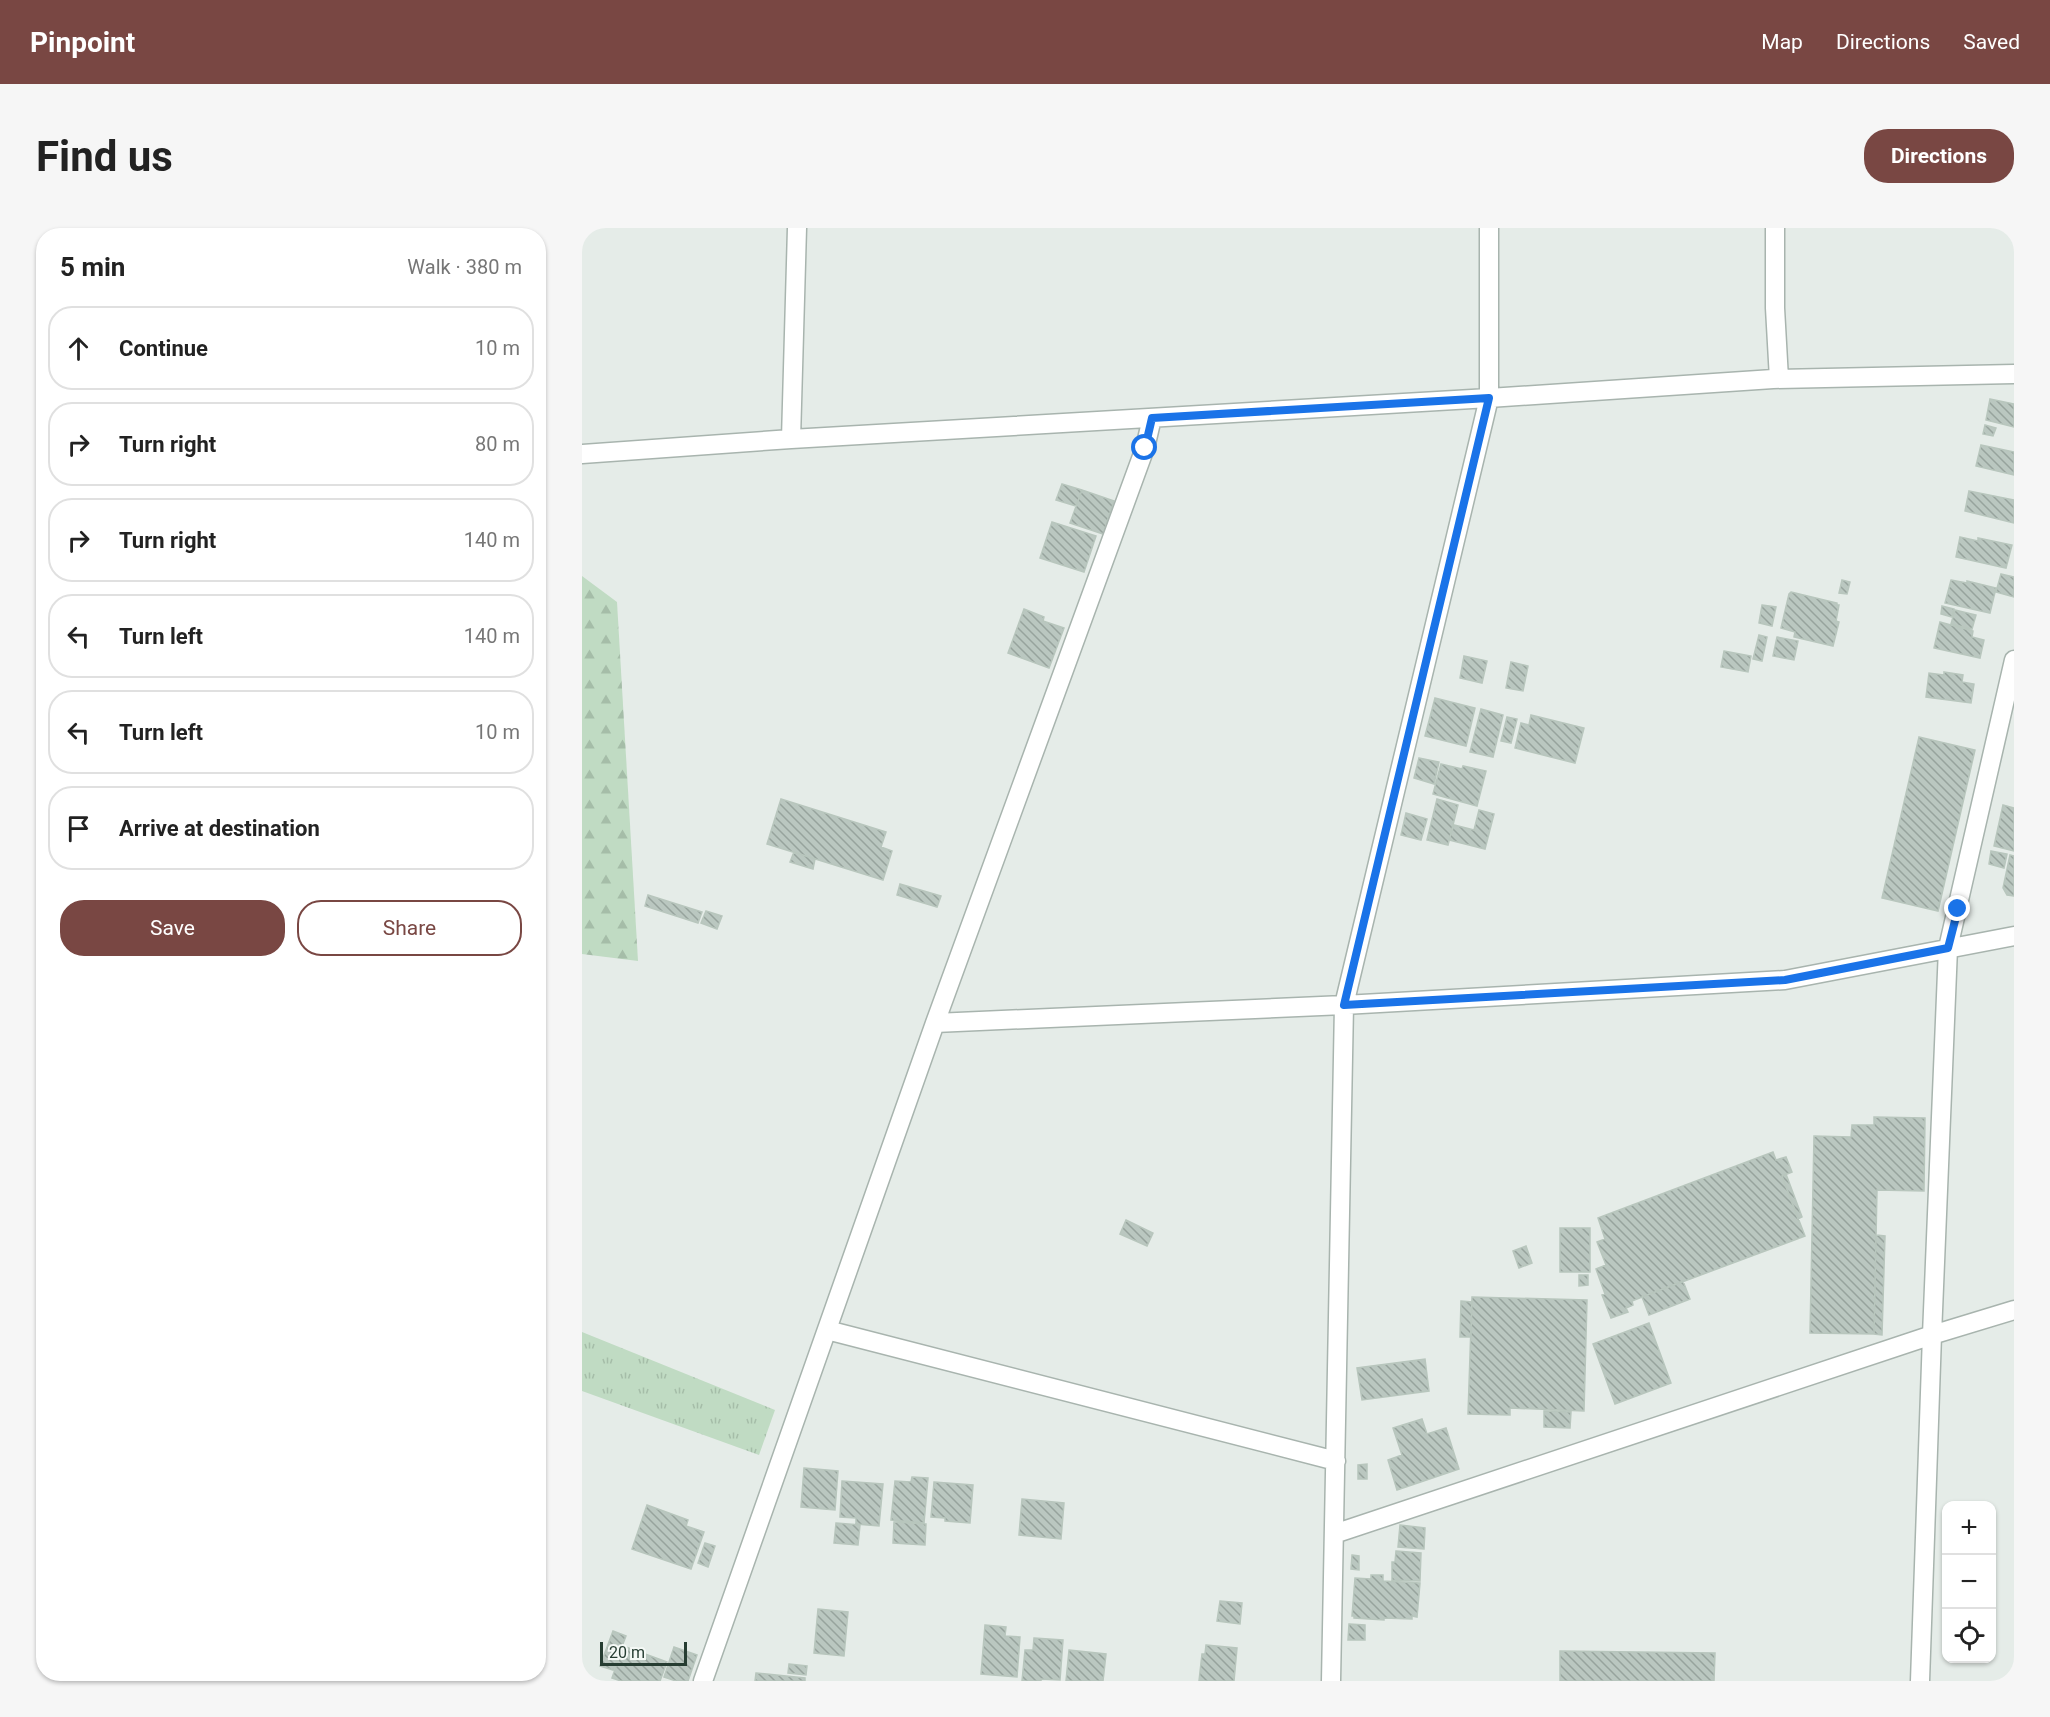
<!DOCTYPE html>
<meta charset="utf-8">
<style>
:root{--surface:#fff;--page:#f6f6f6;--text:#222;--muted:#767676;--line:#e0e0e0;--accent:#794743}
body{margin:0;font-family:Roboto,sans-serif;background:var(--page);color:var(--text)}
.controls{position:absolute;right:18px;bottom:18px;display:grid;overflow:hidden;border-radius:12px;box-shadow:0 2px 4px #0004}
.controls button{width:54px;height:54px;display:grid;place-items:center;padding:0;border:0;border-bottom:2px solid var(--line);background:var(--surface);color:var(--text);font:30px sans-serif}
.scale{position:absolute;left:18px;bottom:15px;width:87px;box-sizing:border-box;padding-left:6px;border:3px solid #263d32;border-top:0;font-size:16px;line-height:21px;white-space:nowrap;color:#263d32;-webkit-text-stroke:4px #f5f9f6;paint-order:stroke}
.stop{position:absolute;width:18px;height:18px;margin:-14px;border:4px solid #1a73e8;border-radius:50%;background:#fff}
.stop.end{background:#1a73e8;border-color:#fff;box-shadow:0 2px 6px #0008}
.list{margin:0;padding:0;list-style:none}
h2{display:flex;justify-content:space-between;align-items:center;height:78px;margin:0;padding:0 24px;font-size:26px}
h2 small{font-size:20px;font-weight:400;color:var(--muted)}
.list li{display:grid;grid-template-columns:39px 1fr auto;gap:18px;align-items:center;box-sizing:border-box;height:84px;margin:0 12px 12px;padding:0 12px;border:2px solid var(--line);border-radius:24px}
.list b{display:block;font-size:22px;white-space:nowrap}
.list em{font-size:20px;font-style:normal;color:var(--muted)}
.actions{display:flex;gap:12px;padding:18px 24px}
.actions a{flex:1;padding:14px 0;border:2px solid var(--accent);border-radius:24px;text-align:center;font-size:21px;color:var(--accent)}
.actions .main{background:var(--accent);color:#fff}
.icon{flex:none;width:33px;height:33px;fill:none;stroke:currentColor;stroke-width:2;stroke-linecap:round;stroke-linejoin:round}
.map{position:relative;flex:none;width:1432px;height:1453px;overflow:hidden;border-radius:24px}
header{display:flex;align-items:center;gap:36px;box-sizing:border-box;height:84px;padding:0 30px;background:var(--accent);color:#fff}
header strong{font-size:28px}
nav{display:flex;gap:33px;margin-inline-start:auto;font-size:21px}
.intro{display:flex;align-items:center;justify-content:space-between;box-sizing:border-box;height:144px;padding:0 36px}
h1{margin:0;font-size:42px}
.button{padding:15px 27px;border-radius:24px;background:var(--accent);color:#fff;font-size:21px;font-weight:700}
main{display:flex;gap:36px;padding:0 36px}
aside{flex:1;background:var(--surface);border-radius:24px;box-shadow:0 2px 4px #0004}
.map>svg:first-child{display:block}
</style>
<header>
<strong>Pinpoint</strong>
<nav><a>Map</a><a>Directions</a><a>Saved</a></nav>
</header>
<div class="intro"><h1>Find us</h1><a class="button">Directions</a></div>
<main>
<aside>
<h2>5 min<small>Walk · 380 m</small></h2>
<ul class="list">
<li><svg class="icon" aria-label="ahead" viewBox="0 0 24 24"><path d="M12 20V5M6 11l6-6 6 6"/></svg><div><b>Continue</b></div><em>10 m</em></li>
<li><svg class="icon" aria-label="right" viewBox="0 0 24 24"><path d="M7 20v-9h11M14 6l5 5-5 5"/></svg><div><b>Turn right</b></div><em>80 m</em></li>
<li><svg class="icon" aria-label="right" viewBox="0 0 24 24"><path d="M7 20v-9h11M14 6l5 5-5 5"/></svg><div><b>Turn right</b></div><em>140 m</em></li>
<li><svg class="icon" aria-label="left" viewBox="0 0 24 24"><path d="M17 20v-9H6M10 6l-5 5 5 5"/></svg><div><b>Turn left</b></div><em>140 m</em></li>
<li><svg class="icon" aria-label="left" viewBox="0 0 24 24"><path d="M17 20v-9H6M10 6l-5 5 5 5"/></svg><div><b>Turn left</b></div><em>10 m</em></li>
<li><svg class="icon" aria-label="arrive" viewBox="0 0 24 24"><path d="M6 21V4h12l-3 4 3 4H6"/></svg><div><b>Arrive at destination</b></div></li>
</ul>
<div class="actions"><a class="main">Save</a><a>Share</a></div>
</aside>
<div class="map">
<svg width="1432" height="1453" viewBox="0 0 1432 1453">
<defs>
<pattern id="grass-tufts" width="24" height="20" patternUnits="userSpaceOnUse" patternTransform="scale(1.5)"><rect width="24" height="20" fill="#c0dbc3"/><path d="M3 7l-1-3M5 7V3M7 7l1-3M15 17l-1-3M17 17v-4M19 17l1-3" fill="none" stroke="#a5bda8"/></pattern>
<pattern id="forest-firs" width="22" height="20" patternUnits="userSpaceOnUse" patternTransform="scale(1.5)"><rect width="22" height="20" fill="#c0dbc3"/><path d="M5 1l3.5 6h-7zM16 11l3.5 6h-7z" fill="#a5bda8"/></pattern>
<pattern id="building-back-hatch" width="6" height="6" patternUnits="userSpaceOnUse" patternTransform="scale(1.5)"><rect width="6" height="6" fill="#bac7c0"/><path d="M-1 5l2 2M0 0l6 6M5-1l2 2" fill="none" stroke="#97a39d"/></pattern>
</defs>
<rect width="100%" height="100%" fill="#e5ece8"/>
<path fill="url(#grass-tufts)" d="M0,1104L193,1182L177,1227L0,1163Z"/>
<path fill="url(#forest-firs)" d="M0,348L35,374L56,733L0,726Z"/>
<path fill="url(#building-back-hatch)" stroke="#b8c6bd" stroke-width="1.5" d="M1408,171L1432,176V199L1404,192Z
M1403,197L1414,200L1411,208L1401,206Z
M1399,217L1432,224V247L1394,238Z
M480,256L500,262L494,278L474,272Z
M500,262L532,273L521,306L488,295Z
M1387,263L1432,272V295L1383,283Z
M470,294L514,308L502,344L458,330Z
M1378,309L1396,313V310L1430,317L1424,340L1374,329Z
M1419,346L1432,349V369L1414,364Z
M1260,352L1268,354L1265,366L1257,365Z
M1369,352L1385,355V353L1414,360L1408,385L1363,375Z
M1209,364L1255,375V377H1257L1254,393L1257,394L1251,418L1212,409L1213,404L1199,400L1207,366Z
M1180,377L1194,379L1190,398L1177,395Z
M1360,378L1372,381L1370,389L1359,386Z
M442,381L462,389L461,393L482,400L467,440L426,425Z
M1373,382L1394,387L1390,401L1369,396Z
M1358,394L1391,403L1390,409L1402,412L1398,430L1352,420Z
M1177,407L1185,409L1180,433L1171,431Z
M1195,409L1216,413L1212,432L1191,428Z
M1142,423L1169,428L1166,444L1139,439Z
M882,428L905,433L900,455L878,450Z
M929,434L946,438L941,463L924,460Z
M1362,444L1381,447L1380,454L1392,456L1389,475L1344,469L1347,445L1362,447Z
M853,470L893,480L884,518L843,508Z
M899,481L921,487L911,529L888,524Z
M949,487L1002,500L993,535L933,520L939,495L947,497Z
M925,489L935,491L929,515L919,513Z
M1337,509L1393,522L1356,683L1300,670Z
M837,530L857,534L852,556L832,550Z
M859,536L880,541L881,538L904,543L895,578L851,566Z
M199,571L304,604L299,619L310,623L301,652L185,616Z
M855,571L876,577L866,617L845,612Z
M1421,577L1432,580V623L1412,618Z
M897,582L912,586L903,621L867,612L872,597L892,602Z
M824,585L845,591L839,612L819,607Z
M1409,623L1425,626L1422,640L1407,636Z
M212,624L233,631L231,641L208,634Z
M1428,627L1432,628V668L1425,667L1421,660Z
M318,656L359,668L355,679L315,667Z
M66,667L120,684L116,695L63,678Z
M124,683L140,688L135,701L119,695Z
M1292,889L1343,890L1342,963L1295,962L1292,1106L1228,1105L1232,908L1269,909L1270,897H1292Z
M1191,924L1194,932L1204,929L1210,944L1200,948L1223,1008L1060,1069L1050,1073L1051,1077L1044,1080L1046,1084L1029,1090L1020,1067L1023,1066L1014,1041L1024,1037L1015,1014L1023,1011L1016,990Z
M1204,946L1220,989L1216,991L1200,948Z
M544,992L571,1005L565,1018L538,1006Z
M978,1000H1008V1044H978Z
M1294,1007L1303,1008L1300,1107L1292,1106Z
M944,1018L950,1035L937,1040L931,1023Z
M997,1047H1006V1057L997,1058Z
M1101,1053L1108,1071L1067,1087L1060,1069Z
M890,1069L1005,1072L1002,1183L928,1180V1187L886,1186Z
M879,1073L890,1074L889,1109H878Z
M1067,1095L1089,1155L1033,1176L1011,1116Z
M843,1131L847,1163L780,1172L775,1140Z
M962,1183L989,1184L988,1200L962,1199Z
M840,1191L845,1206L864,1200L877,1241L815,1262L806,1232L820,1227L811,1200Z
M785,1236V1251H776V1237Z
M222,1240L256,1243L253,1282L219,1279Z
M330,1249L346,1250L342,1295L309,1292L313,1253L329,1254Z
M260,1253L301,1256L297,1298L274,1296V1290L258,1289Z
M352,1254L391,1257L388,1295L363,1293V1290L349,1289Z
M440,1271L482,1275L479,1311L437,1307Z
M65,1277L106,1292L104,1298L122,1304L109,1341L50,1321Z
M312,1294L344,1296L343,1317L311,1315Z
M254,1295L278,1297L276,1317L252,1315Z
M818,1297L843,1300L842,1321L816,1319Z
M123,1315L133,1318L126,1339L116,1335Z
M814,1323L839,1325L838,1353L810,1352V1334H813Z
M770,1327L777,1328V1342L769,1341Z
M789,1347H801V1353L838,1355L835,1389L830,1388V1391L802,1390V1392L772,1390V1388H770L773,1350L789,1351Z
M638,1373L660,1375L658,1396L635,1393Z
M236,1381L266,1384L262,1428L232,1425Z
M767,1396L783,1397V1412H766Z
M403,1397L424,1399L423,1408L438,1409L435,1449L399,1446Z
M31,1403L44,1408L31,1442L18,1438Z
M452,1410L481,1412L478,1452L459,1451V1453H440L443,1422H451Z
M624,1417L655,1420L652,1453H617L620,1426H623Z
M41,1418L85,1434L78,1453H39L30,1450Z
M92,1419L115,1427L106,1453H94L82,1449Z
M487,1422L524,1426L521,1453H484Z
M978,1423L1133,1425L1132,1453H978Z
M207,1436L225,1438L224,1447L206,1445Z
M174,1445L223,1450V1453H173Z"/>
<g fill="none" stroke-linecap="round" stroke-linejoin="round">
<defs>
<path id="minor" d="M1193,0V80L1197,151
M209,211L215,0
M0,226L209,211L907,170L1191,151L1432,146
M353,795L762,777L1203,752L1432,708
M245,1102L754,1233
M752,1306L1350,1107L1432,1082
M121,1453L353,795L563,220L570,190
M749,1453L762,777L907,170V0
M1338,1453L1350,1107L1366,720L1432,432"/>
</defs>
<use href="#minor" stroke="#a8b4ae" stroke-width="21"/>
<use href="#minor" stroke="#fff" stroke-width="18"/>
</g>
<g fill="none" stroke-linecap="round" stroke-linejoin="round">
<path stroke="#1a73e8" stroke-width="8" d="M563,220L570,190L907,170L762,777L1203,752L1366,720L1376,681"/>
</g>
</svg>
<div class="controls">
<button>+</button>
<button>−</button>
<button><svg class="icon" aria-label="locate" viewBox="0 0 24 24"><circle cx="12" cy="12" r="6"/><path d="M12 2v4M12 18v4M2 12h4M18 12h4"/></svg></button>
</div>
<div class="scale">20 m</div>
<div class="stop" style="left:563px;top:220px"></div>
<div class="stop end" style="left:1376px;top:681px"></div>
</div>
</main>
